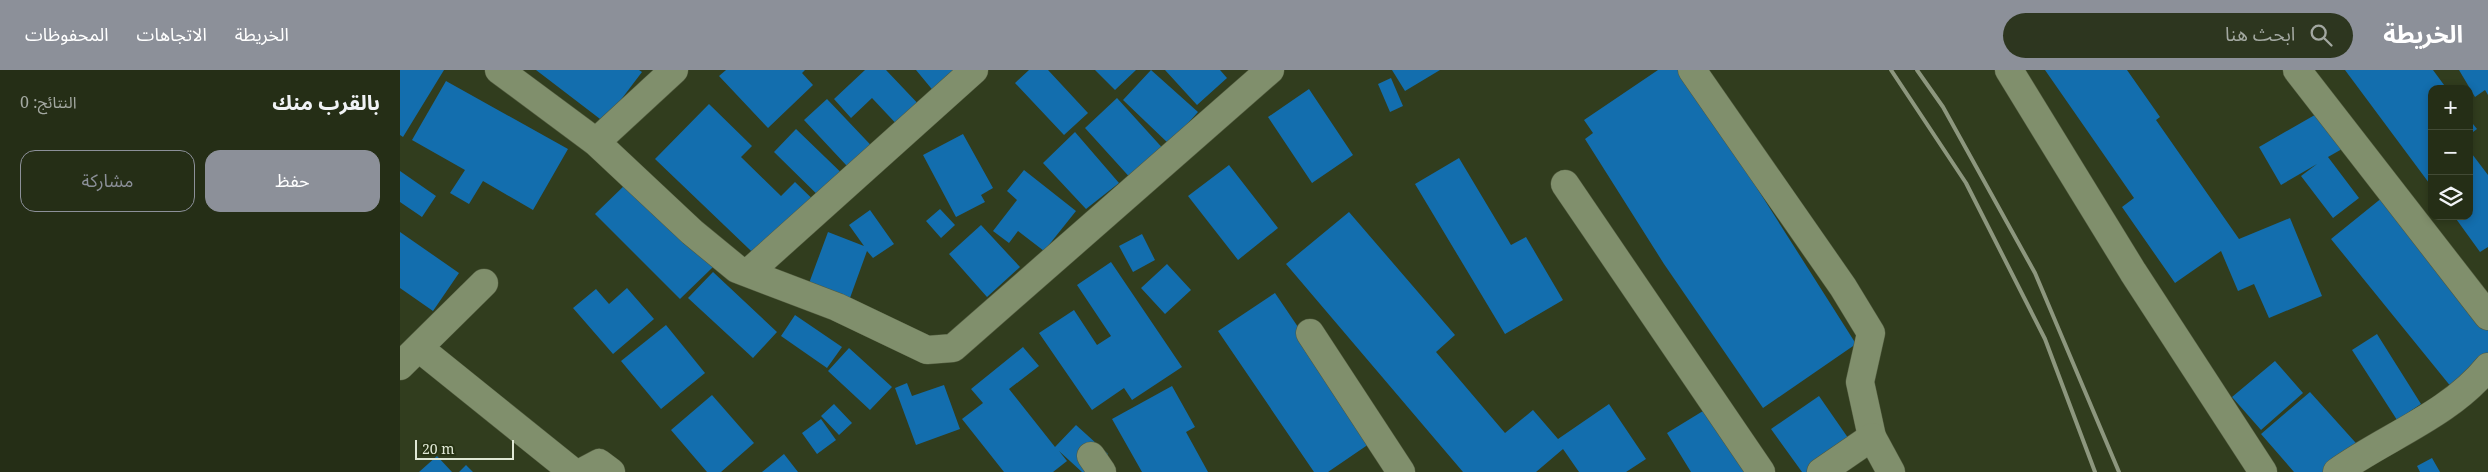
<!DOCTYPE html>
<html lang="ar">
<meta charset="utf-8">
<style>
:root{--surface:#252e16;--page:#2d361f;--text:#f1f3f6;--muted:#a3a8a1;--line:#424a35;--accent:#8c9099}
body{margin:0;font-family:"Noto Serif","Noto Sans Arabic",serif;background:var(--page);color:var(--text);direction:rtl}
.controls{position:absolute;right:15px;top:15px;display:grid;overflow:hidden;border-radius:10px;box-shadow:0 2px 8px #0003}
.controls button{width:45px;height:45px;display:grid;place-items:center;padding:0;border:0;border-bottom:1px solid var(--line);background:var(--surface);color:var(--text);font:25px sans-serif}
.scale{position:absolute;left:15px;bottom:12px;width:99px;box-sizing:border-box;padding-left:5px;border:2px solid #e0e8d5;border-top:0;font-size:14px;line-height:18px;white-space:nowrap;color:#e0e8d5;-webkit-text-stroke:4px #273313;paint-order:stroke}
.list{margin:0;padding:0;list-style:none}
h2{display:flex;justify-content:space-between;align-items:center;height:65px;margin:0;padding:0 20px;font-size:21px}
h2 small{font-size:16px;font-weight:400;color:var(--muted)}
.actions{display:flex;gap:10px;padding:15px 20px}
.actions a{flex:1;padding:11px 0;border:1px solid var(--accent);border-radius:15px;text-align:center;font-size:18px;color:var(--accent)}
.actions .main{background:var(--accent);color:#fff}
.icon{flex:none;width:28px;height:28px;fill:none;stroke:currentColor;stroke-width:2;stroke-linecap:round;stroke-linejoin:round}
.map{position:relative;flex:none;width:2088px;height:402px;overflow:hidden;direction:ltr}
header{display:flex;align-items:center;gap:30px;box-sizing:border-box;height:70px;padding:0 25px;background:var(--accent);color:#fff}
header strong{font-size:24px}
nav{display:flex;gap:28px;margin-inline-start:auto;font-size:18px}
.search{width:350px;height:45px;background:var(--page);display:flex;align-items:center;gap:12px;box-sizing:border-box;padding:0 18px;border-radius:28px;color:var(--muted);font-size:19px}
main{display:flex}
aside{flex:1;background:var(--surface)}
.map>svg:first-child{display:block}
</style>
<header>
<strong>الخريطة</strong>
<div class="search"><svg class="icon" aria-label="search" viewBox="0 0 24 24"><circle cx="10" cy="10" r="6"/><path d="M15 15l6 6"/></svg>ابحث هنا</div>
<nav><a>الخريطة</a><a>الاتجاهات</a><a>المحفوظات</a></nav>
</header>
<main>
<div class="map">
<svg width="2088" height="402" viewBox="0 0 2088 402">
<rect width="100%" height="100%" fill="#313d1e"/>
<path fill="#136eae" d="M0,0H44L3,67L0,65Z
M136,0H239L242,2L204,52Z
M326,0H405L402,3L413,15L368,58L319,6Z
M465,0H486L524,40L502,60L472,28L451,48L434,29Z
M516,0H580L545,35Z
M629,0H648L688,43L664,65L615,13Z
M695,0H736L715,20Z
M751,0L798,42L769,74L723,30Z
M765,0H820L827,8L797,35Z
M992,0H1040L1005,21Z
M1258,0H1282L1456,274L1363,338L1264,194L1185,69L1193,63L1184,50Z
M1645,0H1727L1760,47L1756,50L1839,169L1890,148L1922,226L1869,248L1854,214L1838,221L1821,181L1775,213L1722,137L1734,128Z
M1945,0H2033L2047,19H2032V117Z
M2059,0H2088V25L2085,20L2075,27Z
M991,8L1003,36L990,42L978,14Z
M46,11L168,79L133,140L83,111L69,134L50,123L65,100L12,70Z
M909,19L953,85L912,113L868,47Z
M717,28L767,83L734,112L685,58Z
M427,29L484,89L461,111L404,50Z
M309,34L352,76L341,87L381,126L395,112L427,143L371,200L255,89Z
M1920,42L1942,79L1928,87L1959,128L1933,148L1901,106L1917,94L1881,115L1859,77Z
M2069,49L2077,59L2069,65Z
M396,59L454,115L431,138L374,82Z
M675,62L719,113L686,139L643,93Z
M563,64L593,118L581,125L585,132L556,147L523,85Z
M2069,80L2088,105V177L2080,182L2054,146H2069Z
M1059,88L1111,175L1126,167L1163,230L1105,264L1015,114Z
M829,95L878,158L838,190L788,126Z
M624,100L676,141L644,181L618,161L609,173L593,161L617,130L607,121Z
M0,101L36,126L22,147L0,132Z
M228,112L313,197L280,229L195,144Z
M1983,127L2088,258V289L2052,318L1931,169Z
M540,139L555,155L541,168L526,151Z
M470,140L494,174L473,188L467,181L446,239L405,224L428,162L464,176L449,155Z
M949,142L1055,265L1036,282L1105,363L1133,340L1158,369L1209,334L1246,389L1226,402H1179L1163,379L1136,402H1063L886,194Z
M581,155L620,197L587,227L549,184Z
M0,162L59,203L33,241L0,218Z
M742,164L755,190L733,202L719,176Z
M711,192L782,297L732,330L724,318L692,340L639,263L674,240L697,275L711,266L677,215Z
M767,194L791,220L765,244L741,218Z
M313,202L377,262L353,288L288,228Z
M227,218L254,249L213,284L173,238L196,219L209,234Z
M875,223L961,350L969,374L928,402H914L818,261Z
M395,245L442,277L427,298L381,266Z
M266,255L305,303L261,339L221,291Z
M1977,264L2021,334L1997,350L1952,280Z
M623,277L639,296L609,319L655,377L676,355L708,384L691,402H682L659,381L667,391L653,402H604L562,349L583,333L571,319Z
M449,278L492,317L470,340L428,301Z
M1875,291L1903,323L1861,360L1832,327Z
M507,313L512,326L544,315L560,359L516,375L495,318Z
M772,316L795,357L786,362L808,402H742L712,349Z
M1910,322L1964,382L1941,402H1894L1861,364Z
M312,325L354,373L321,402H307L271,360Z
M1419,326L1453,375L1415,402H1402L1371,359Z
M1321,330L1364,402H1291L1267,363Z
M434,334L452,353L439,365L421,346Z
M421,349L436,370L417,384L402,363Z
M384,384L398,402H362Z
M37,386L52,402H19Z
M2032,388L2040,402H2020L2017,396Z
M66,395L73,402H59Z"/>
<g fill="none" stroke-linecap="round" stroke-linejoin="round">
<defs>
<path id="street" d="M99,0L196,72L292,162L337,199L437,237L527,280L553,278L870,0
M1292,0L1443,217L1471,263L1460,312L1472,367
M1897,0L2088,246
M196,72L274,0
M1165,114L1361,402
M348,203L574,0
M910,263L1001,402
M19,278L173,402
M0,296L84,213
M691,386L702,402
M182,402L199,393L211,402
M1937,402C1986,367 2049,345 2088,297"/>
<path id="secondary" d="M1609,0L1733,202L1863,402
M1421,402L1472,367L1491,402"/>
</defs>
<use href="#street" stroke="#515b3f" stroke-width="29"/>
<use href="#secondary" stroke="#515b3f" stroke-width="29"/>
<use href="#street" stroke="#808f6c" stroke-width="28"/>
<use href="#secondary" stroke="#808f6c" stroke-width="28"/>
<path stroke="#8d977e" stroke-width="4" d="M1491,0L1566,113L1645,269L1695,402
M1517,0L1543,37L1635,203L1719,402"/>
</g>
</svg>
<div class="controls">
<button>+</button>
<button>−</button>
<button><svg class="icon" aria-label="layers" viewBox="0 0 24 24"><path d="M12 4l9 5-9 5-9-5zM3 14l9 5 9-5"/></svg></button>
</div>
<div class="scale">20 m</div>
</div>
<aside>
<h2>بالقرب منك<small>النتائج: 0</small></h2>
<ul class="list">
</ul>
<div class="actions"><a class="main">حفظ</a><a>مشاركة</a></div>
</aside>
</main>
